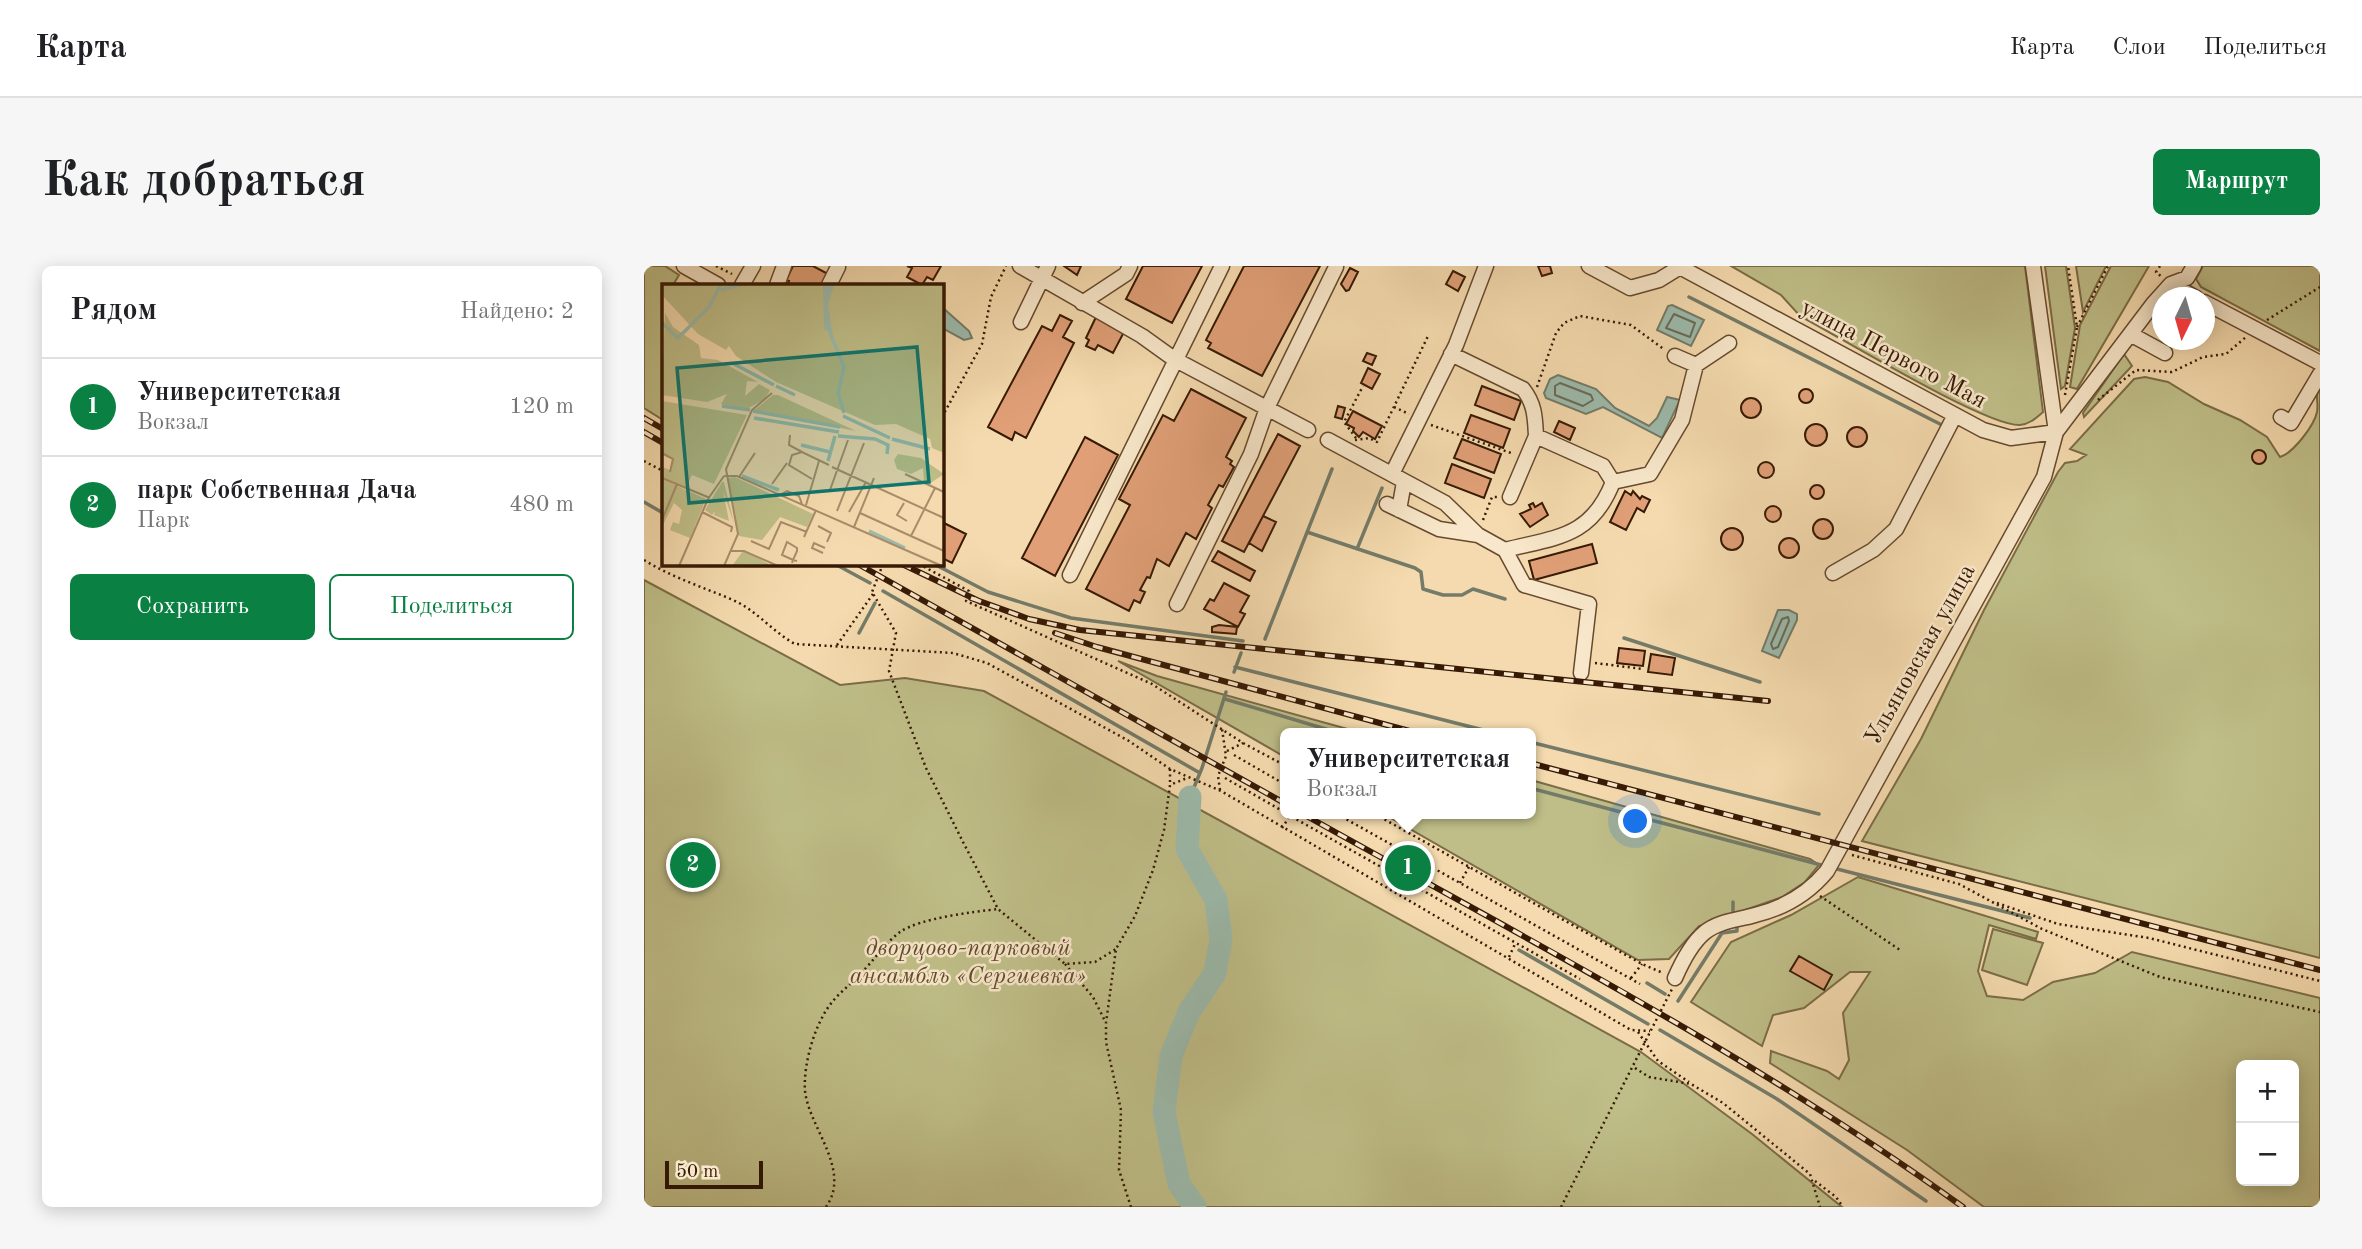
<!DOCTYPE html>
<html lang="ru">
<meta charset="utf-8">
<style>
:root{--surface:#fff;--page:#f6f6f6;--text:#202124;--muted:#757577;--line:#e0e0e0;--accent:#0b8043}
body{margin:0;font-family:"Old Standard TT",serif;background:var(--page);color:var(--text)}
.controls{position:absolute;right:21px;bottom:21px;display:grid;overflow:hidden;border-radius:10px;box-shadow:0 4px 18px #0003}
.controls button{width:63px;height:63px;display:grid;place-items:center;padding:0;border:0;border-bottom:2px solid var(--line);background:var(--surface);color:var(--text);font:35px sans-serif}
.compass{position:absolute;left:1508px;top:21px;width:63px;height:63px;border-radius:50%;background:var(--surface);box-shadow:0 4px 18px #0003;rotate:185deg}
.scale{position:absolute;left:21px;bottom:18px;width:98px;box-sizing:border-box;padding-left:7px;border:4px solid #371a05;border-top:0;font-size:19px;line-height:24px;white-space:nowrap;color:#371a05;-webkit-text-stroke:5px #f8e7ca;paint-order:stroke}
.you{position:absolute;left:992px;top:556px;width:24px;height:24px;margin:-18px;border:5px solid #fff;border-radius:50%;background:#1a73e8;box-shadow:0 0 0 10px #1a73e833}
.badge{display:grid;place-items:center;width:46px;height:46px;border-radius:50%;background:var(--accent);color:#fff;font-size:23px;font-weight:700}
.pin{position:absolute;translate:-50% -50%;border:4px solid #fff;box-shadow:0 2px 7px #0006}
.popup{position:absolute;left:636px;top:462px;width:256px;height:91px;box-sizing:border-box;display:grid;place-content:center;border-radius:10px;background:var(--surface);filter:drop-shadow(0 2px 5px #0005);font-size:23px;white-space:nowrap;color:var(--muted)}
.popup b{font-size:26px;color:var(--text)}
.popup::after{content:'';position:absolute;left:50%;top:100%;margin-left:-14px;border:14px solid transparent;border-top-color:var(--surface)}
.list{margin:0;padding:0;list-style:none}
h2{display:flex;justify-content:space-between;align-items:center;height:91px;margin:0;padding:0 28px;font-size:30px}
h2 small{font-size:23px;font-weight:400;color:var(--muted)}
.list li{display:grid;grid-template-columns:46px 1fr auto;gap:21px;align-items:center;box-sizing:border-box;height:98px;padding:0 28px;border-top:2px solid var(--line)}
.list b{display:block;font-size:26px;white-space:nowrap}
.list p{margin:0;font-size:23px;white-space:nowrap;color:var(--muted)}
.list em{font-size:23px;font-style:normal;color:var(--muted)}
.actions{display:flex;gap:14px;padding:21px 28px}
.actions a{flex:1;padding:16px 0;border:2px solid var(--accent);border-radius:10px;text-align:center;font-size:24px;color:var(--accent)}
.actions .main{background:var(--accent);color:#fff}
.map{position:relative;flex:none;width:1676px;height:941px;overflow:hidden;border-radius:10px}
header{display:flex;align-items:center;gap:42px;box-sizing:border-box;height:98px;padding:0 35px;background:var(--surface);border-bottom:2px solid var(--line)}
header strong{font-size:33px}
nav{display:flex;gap:38px;margin-inline-start:auto;font-size:24px}
.intro{display:flex;align-items:center;justify-content:space-between;box-sizing:border-box;height:168px;padding:0 42px}
h1{margin:0;font-size:49px}
.button{padding:18px 32px;border-radius:10px;background:var(--accent);color:#fff;font-size:24px;font-weight:700}
main{display:flex;gap:42px;padding:0 42px}
aside{flex:1;background:var(--surface);border-radius:10px;box-shadow:0 4px 18px #0003}
.map>svg:first-child{display:block}
</style>
<header>
<strong>Карта</strong>
<nav><a>Карта</a><a>Слои</a><a>Поделиться</a></nav>
</header>
<div class="intro"><h1>Как добраться</h1><a class="button">Маршрут</a></div>
<main>
<aside>
<h2>Рядом<small>Найдено: 2</small></h2>
<ul class="list">
<li><span class="badge">1</span><div><b>Университетская</b><p>Вокзал</p></div><em>120 m</em></li>
<li><span class="badge">2</span><div><b>парк Собственная Дача</b><p>Парк</p></div><em>480 m</em></li>
</ul>
<div class="actions"><a class="main">Сохранить</a><a>Поделиться</a></div>
</aside>
<div class="map">
<svg width="1676" height="941" viewBox="0 0 1676 941">
<rect width="100%" height="100%" fill="#f4daae"/>
<filter id="stains"><feTurbulence type="fractalNoise" baseFrequency=".00286" numOctaves="4"/><feColorMatrix values="0 0 0 0 .2 0 0 0 0 .09 0 0 0 0 .02 0 0 0 .5 -.17"/></filter>
<radialGradient id="worn" r=".72"><stop offset=".6" stop-color="#630" stop-opacity="0"/><stop offset="1" stop-color="#630" stop-opacity=".3"/></radialGradient>
<path fill="#bfbe88" stroke="#7b6c46" stroke-width="2" fill-rule="evenodd" d="M0,0H21L35,9L29,19H19V154L0,142Z
M1087,0H1381L1399,146C1392,152 1386,158 1376,159C1341,160 1196,71 1156,50L1137,29Z
M1401,0H1422L1431,62L1421,120L1417,123Z
M1432,0H1462L1439,46Z
M1467,0H1505L1433,123L1426,121L1436,59Z
M1559,0H1676V85L1557,21L1552,13Z
M1480,88L1488,100L1440,151L1439,147Z
M1501,111L1524,116L1560,138L1596,154L1623,171L1636,191C1649,187 1670,160 1673,146C1675,135 1670,131 1676,120V692L1218,575L1277,473L1340,344L1414,206L1421,197L1433,195L1442,189L1426,183L1490,113Z
M0,314L196,419L261,412L340,425L997,786L1108,868L1198,941H0Z
M474,395L513,410L718,467H642L641,491Z
M887,514L1166,593L1175,599L1161,616L1138,631L1055,660L1025,693L994,694L740,548H886Z
M1214,611L1394,666L1392,673L1345,659L1334,705L1343,730L1379,734L1409,716L1451,707L1488,686L1676,732V941H1340L1263,884L1126,797L1127,785L1183,805L1195,813L1205,794L1199,747L1226,706H1206L1160,742L1129,749L1118,780L1047,736L1087,676L1147,649ZM1597,799H1650V915H1597Z
M1349,663L1399,677L1383,719L1338,704Z"/>
<path fill="#9cbbac" stroke="#747b69" stroke-width="2" d="M1028,39L1060,54L1047,80L1013,64L1024,40Z
M298,41L325,65L328,72L320,74L298,62Z
M914,109L952,123L971,142L1005,160L1013,152L1023,131L1036,134L1018,172L959,141L942,148L902,132L900,127L906,113Z
M1134,344H1145L1153,348V354L1135,392L1118,385Z"/>
<g fill="none" stroke-linecap="round" stroke-linejoin="round">
<path stroke="#6a6a58" stroke-width="2" d="M1030,48L1051,57L1046,71L1022,62Z
M916,117L947,129L949,134L939,140L911,129V120Z
M1144,351L1145,355L1134,381L1129,383L1127,378L1138,353Z"/>
<path stroke="#747b69" stroke-width="3.5" d="M1045,31L1296,158
M0,236L19,247
M663,266L771,302L777,306L779,323L799,329H818L829,323L861,333
M713,283L738,222
M191,298L226,317
M290,298L344,326L427,352L599,375
M239,325L556,507
M215,367L231,337
M980,372L1116,416
M621,373L688,203
M591,401L851,467
M590,406L597,387
M581,433L695,467
M886,476L1175,548
M886,522L1181,600
M546,531L558,502L582,426
M1193,603L1386,652
M1089,636V645
M875,684L1004,758
M1003,717L1021,728
M1034,735L1078,667L1093,665V659
M1016,764L1133,833L1282,935"/>
<path stroke="#9cbbac" stroke-width="23" d="M546,531L543,583L572,634L577,673L571,707L545,746L527,790L520,846L535,918L551,941"/>
</g>
<path fill="#e09f77" stroke="#371a05" stroke-width="2" d="M149,0H169L184,8L178,19H143L145,15L142,14Z
M263,0H297L289,14L283,11L278,19L263,11L268,2Z
M420,0H437L433,9Z
M499,0H558L528,57L482,33Z
M600,0H676L618,110L564,82L567,77L562,74Z
M894,0H906L908,7L898,10Z
M706,2L714,6L705,24L702,25L697,18Z
M809,5L821,11L814,25L802,18Z
M416,49L428,55L419,71L430,77L382,172L371,166L368,174L344,161L398,60L408,65Z
M452,51L480,66L469,87L454,79L451,84L442,80L445,74L442,72Z
M723,87L732,90L728,99L719,95Z
M724,102L736,108L728,123L717,117Z
M838,120L877,135L870,154L831,139Z
M1155 130a7 7 0 1 1 14 0a7 7 0 1 1-14 0Z
M547,123L602,152L582,191L588,195L586,198L590,201L579,221L575,219L564,239L568,242L552,273L542,267L525,300L513,293L506,312L503,311L496,324L501,326L496,337L490,334L485,345L442,323L486,239L475,233L519,149L530,155Z
M1097 142a10 10 0 1 1 20 0a10 10 0 1 1-20 0Z
M694,140L701,142L698,153L691,151Z
M709,145L738,160L731,173L719,166L715,171L709,165L710,162L702,158Z
M827,149L866,163L859,182L820,167Z
M915,155L931,162L926,174L910,166Z
M1161 169a11 11 0 1 1 22 0a11 11 0 1 1-22 0Z
M1203 171a10 10 0 1 1 20 0a10 10 0 1 1-20 0Z
M634,168L656,180L600,286L578,275Z
M441,171L474,189L411,310L378,292Z
M818,173L857,188L850,207L810,192Z
M1608 191a7 7 0 1 1 14 0a7 7 0 1 1-14 0Z
M1114 204a8 8 0 1 1 16 0a8 8 0 1 1-16 0Z
M808,198L847,213L840,232L801,217Z
M1166 226a7 7 0 1 1 14 0a7 7 0 1 1-14 0Z
M981,225L987,229L989,225L996,233L998,230L1006,234L1000,246L993,242L982,264L966,256Z
M889,237L891,241L898,237L904,249L886,261L876,248L887,243L885,239Z
M1121 248a8 8 0 1 1 16 0a8 8 0 1 1-16 0Z
M619,250L632,256L618,285L605,277Z
M1169 263a10 10 0 1 1 20 0a10 10 0 1 1-20 0Z
M298,256L322,268L308,297L298,292Z
M1077 273a11 11 0 1 1 22 0a11 11 0 1 1-22 0Z
M1135 282a10 10 0 1 1 20 0a10 10 0 1 1-20 0Z
M948,278L953,297L890,314L885,295Z
M574,285L611,305L606,315L568,295Z
M580,317L605,330L596,346L601,348L594,361L560,343L566,333L570,335Z
M575,359L593,361L592,368L568,366V361Z
M975,382L1001,385L999,400L973,397Z
M1007,388L1031,392L1028,409L1004,406Z
M1155,690L1188,709L1180,724L1146,705Z"/>
<g fill="none" stroke-linecap="round" stroke-linejoin="round">
<defs>
<path id="minor" d="M40,0L74,19
M376,0L498,70L530,93L664,164
M945,0L986,22L1015,14L1036,1
M1034,0L1339,164L1367,172L1412,166
M1527,18L1552,32
M98,19L109,0
M133,19L140,0
M185,19L194,1
M1560,36L1676,97
M438,37L482,8L486,0
M377,56L404,0
M1488,69L1521,87
M1031,90L1052,99
M1637,151L1647,157L1676,108
M1412,166L1509,38L1527,18L1543,12L1550,0
M684,174L801,237L834,269L861,284C912,271 947,272 969,216L959,200L892,170C891,152 891,138 879,123L807,88
M748,208L812,79L842,0
M969,216L1006,208L1038,154L1052,99L1085,77
M866,231L892,170
M743,238L795,263L834,269
M755,244L760,216
M861,284L880,319L945,338L937,407
M1189,307L1229,284L1252,263L1311,149
M426,309L578,0
M533,338L607,188L623,142L692,1
M1031,712C1038,696 1047,678 1060,667C1074,655 1094,654 1111,649C1140,642 1164,628 1183,605L1400,211L1412,166L1389,0"/>
</defs>
<use href="#minor" stroke="#664a2f" stroke-width="17"/>
<path stroke="#371a05" stroke-width="2.5" stroke-dasharray="2 3.5" stroke-linecap="butt" d="M72,0L88,8
M1516,0L1512,6L1518,11
M1623,54L1676,21
M1433,61L1464,0
M893,121L912,67L920,57L936,50L987,59L1021,84
M1421,129L1433,61L1424,0
M1454,134L1492,104L1528,106L1559,91L1582,88L1602,71
M750,141L765,148
M298,151L338,78L347,31L362,0
M787,159L870,188
M712,172L700,156L719,120
M711,174L725,172L733,176L785,68
M0,195L19,205
M839,254L848,231H853
M0,294C29,312 59,321 89,334C112,344 129,366 151,378L309,387L343,397L485,475L526,503L577,525L987,764L1006,765
M239,298L228,326L252,367L245,405L282,502L320,578L354,643L421,698L451,696L472,683
M275,298L325,325L322,335L508,418L599,477L642,500
M193,379L229,328
M951,397L999,403
M583,485L599,477
M590,489L642,519
M526,503V519
M581,512L642,547
M576,524L574,510L582,490L578,463
M643,548L936,713
M693,548L996,718
M731,548L998,698L1019,707
M638,562L646,550
M1208,589L1315,618L1398,663L1516,711L1676,746
M816,617L826,599
M1176,630L1256,684
M1353,637L1414,658L1505,672L1676,715
M865,691L871,678
M421,698L449,731L462,757
M987,712L998,698
M994,766L1014,795L1045,816
M991,802L1005,811L1047,818L1079,837L1166,908L1176,941
M1171,915L1192,931L1199,941
M182,941C208,904 165,862 161,825C159,798 171,756 189,735C198,724 210,716 219,705C231,693 242,676 256,666C276,652 329,646 354,643
M487,941L475,904L477,844L462,776V757L472,683L491,650L509,604L520,564L526,519L543,512
M917,941L1028,723"/>
<use href="#minor" stroke="#f8e7ca" stroke-width="14"/>
<defs>
<path id="rail" d="M0,152L19,163
M0,166L19,177
M214,298L642,538
M258,298L337,336
M327,332L385,353L436,364L1124,435
M411,367L453,381L773,467
M886,497L1676,704
M659,548C882,673 1111,791 1319,941"/>
</defs>
<use href="#rail" stroke="#371a05" stroke-width="6"/>
<use href="#rail" stroke="#f8e7ca" stroke-width="3.5" stroke-dasharray="10" stroke-linecap="butt"/>
</g>
<g text-anchor="middle" dominant-baseline="central" stroke-width="5" stroke-linejoin="round" paint-order="stroke">
<g font-size="24" fill="#371a05" stroke="#f8e7ca">
<text transform="translate(1249 89) rotate(28)">улица Первого Мая</text>
<text transform="translate(1277 389) rotate(-61)">Ульяновская улица</text>
</g>
<g font-size="24" font-style="italic" fill="#604b2c" stroke="#f8e7ca">
<text x="324" y="683">дворцово-парковый<tspan x="324" dy="28">ансамбль «Сергиевка»</tspan></text>
</g>
</g>
<g transform="translate(18 18)">
<rect width="282" height="282" fill="#f4daae"/>
<path d="M0,0H282V169L270,164L268,155L234,140L213,141L114,98L74,72L67,62L64,66L36,50L0,11ZM3,29L11,43L37,61L39,74L56,76L96,98L85,97L83,112L97,100L108,106L103,115L85,125L59,120L65,110L45,118L0,111ZM111,111H116L194,147L91,127ZM0,117L85,131L52,200L30,191L24,204L0,193V183L8,186L10,175L0,171ZM236,170L259,174L282,190L267,200L262,197L261,184L249,190L235,185L232,176ZM73,193L151,230L145,243L118,233L100,256L77,252L65,194ZM0,195L44,215L28,254L8,246L11,238L17,240L20,226L12,219L0,243ZM60,198H62L72,239L61,207L67,237L52,231L53,227L50,231L43,226ZM81,267L96,274L110,282H70Z" fill="#bfbe88"/>
<path d="M161,0L172,1L166,21L171,53L162,44Z" fill="#9cbbac"/>
<path fill="none" stroke="#9cbbac" stroke-width="3.5" d="M59,6L80,0M0,39L16,54L47,23L59,0M168,49L182,83L176,109L182,129M72,80L112,101M114,102L133,111M60,122L88,126M91,127L178,143M181,132L228,154M92,134L177,148M176,152L213,155L226,161L225,170M230,155L268,165M139,161L168,168M166,177L173,152M80,192L117,206M207,247L243,264"/>
<path fill="none" stroke="#a88d6a" stroke-width="2" d="M128,151L127,161L140,168M0,169L11,175L8,188M170,183L282,234M243,190L282,208M62,192H75L280,282M77,193L93,169M0,194L48,214M150,195L127,181L130,171L140,168L167,181M110,200L125,179M168,206L186,156M118,211L125,207L137,212L140,220M242,219L235,231L245,237M144,221L157,177M175,227L202,159M40,228L70,243L69,248M187,228L204,198M198,229L282,267M0,236L15,200M156,242L169,249L165,258M192,243L212,194M249,252L273,204M142,253L154,226M89,257L107,265L119,238L145,248M69,267H82L116,282M161,269L150,264L152,259L163,264M130,279L131,276L135,267V264L125,258L120,271L129,275L131,276L135,277M17,282L46,215L62,192M62,282L76,250L64,185L90,126L110,109"/>
<path fill="#0f766e" fill-opacity="0.15" stroke="#0f766e" stroke-width="3.5" d="M255,63L267,198L27,219L15,84Z"/>
<rect width="282" height="282" fill="none" stroke="#371a05" stroke-width="3.5"/>
</g>
<rect width="100%" height="100%" filter="url(#stains)"/>
<rect width="100%" height="100%" fill="url(#worn)"/>
</svg>
<div class="controls">
<button>+</button>
<button>−</button>
</div>
<svg class="compass" viewBox="-18 -18 36 36"><path d="M0-13l5 13h-10z" fill="#e53935"/><path d="M0 13l5-13h-10z" fill="#757577"/></svg>
<div class="scale">50 m</div>
<div class="you"></div>
<div class="pin badge" style="left:764px;top:602px">1</div>
<div class="popup"><b>Университетская</b>Вокзал</div>
<div class="pin badge" style="left:49px;top:599px">2</div>
</div>
</main>
